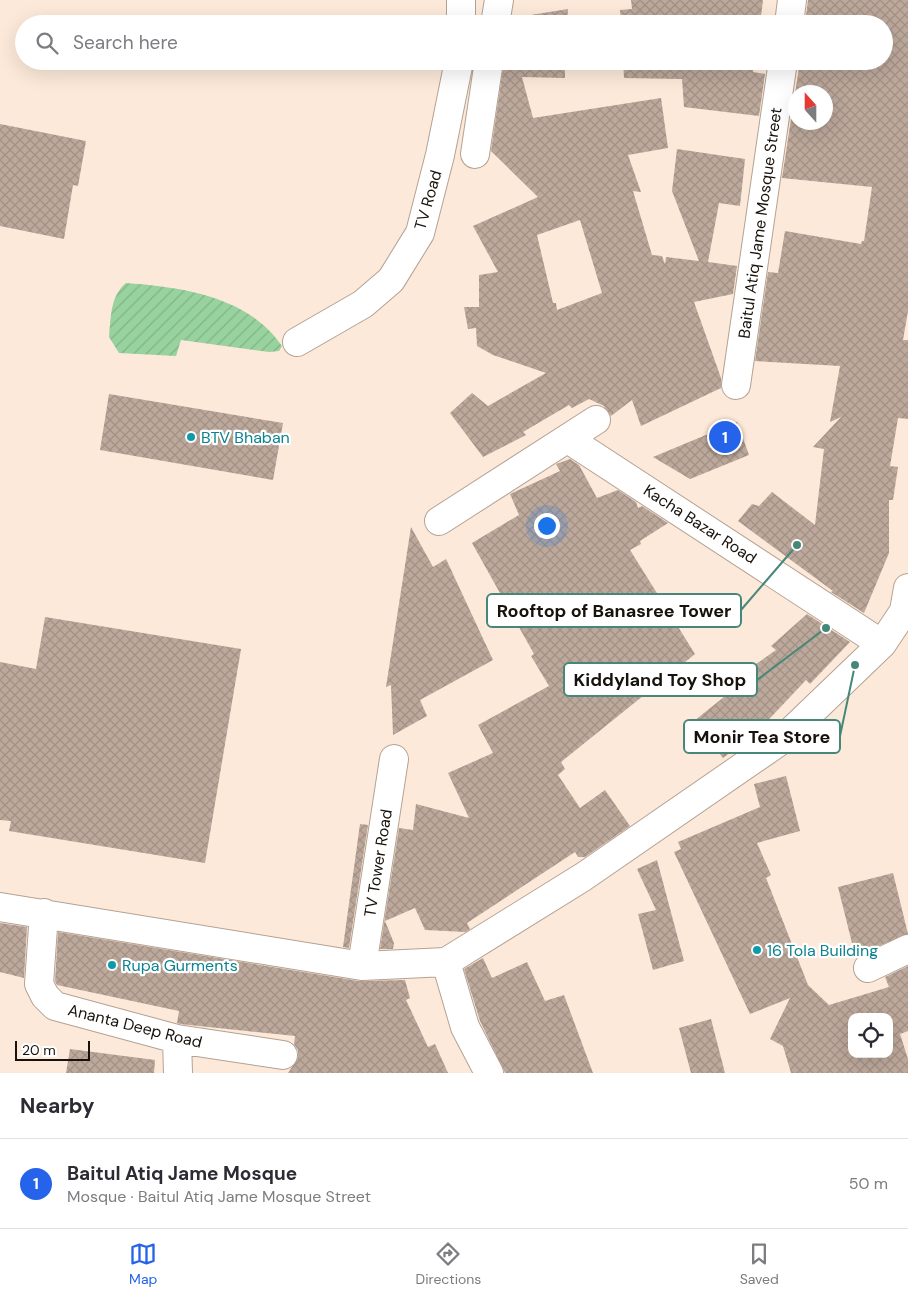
<!DOCTYPE html>
<meta charset="utf-8">
<style>
:root{--surface:#fff;--page:#f2f2f3;--text:#2b2b33;--muted:#7c7c81;--line:#e1e1e2;--accent:#2563eb}
body{margin:0;font-family:"DM Sans",sans-serif;background:var(--page);color:var(--text)}
.controls{position:absolute;right:15px;bottom:15px;display:grid;overflow:hidden;border-radius:10px;box-shadow:0 5px 20px #0002}
.controls button{width:45px;height:45px;display:grid;place-items:center;padding:0;border:0;border-bottom:1px solid var(--line);background:var(--surface);color:var(--text);font:25px sans-serif}
.compass{position:absolute;left:788px;top:85px;width:45px;height:45px;border-radius:50%;background:var(--surface);box-shadow:0 5px 20px #0002;rotate:339deg}
.scale{position:absolute;left:15px;bottom:12px;width:75px;box-sizing:border-box;padding-left:5px;border:2px solid #18120c;border-top:0;font-size:14px;line-height:18px;white-space:nowrap;color:#18120c;-webkit-text-stroke:4px #fff;paint-order:stroke}
.you{position:absolute;left:546px;top:525px;width:18px;height:18px;margin:-12px;border:4px solid #fff;border-radius:50%;background:#1a73e8;box-shadow:0 0 0 8px #1a73e833}
.badge{display:grid;place-items:center;width:32px;height:32px;border-radius:50%;background:var(--accent);color:#fff;font-size:16px;font-weight:700}
.pin{position:absolute;translate:-50% -50%;border:2px solid #fff;box-shadow:0 1px 5px #0006}
.list{margin:0;padding:0;list-style:none}
h2{display:flex;justify-content:space-between;align-items:center;height:65px;margin:0;padding:0 20px;font-size:21px}
h2 small{font-size:16px;font-weight:400;color:var(--muted)}
.list li{display:grid;grid-template-columns:32px 1fr auto;gap:15px;align-items:center;box-sizing:border-box;height:90px;padding:0 20px;border-top:1px solid var(--line)}
.list b{display:block;font-size:19px;white-space:nowrap}
.list p{margin:0;font-size:16px;white-space:nowrap;color:var(--muted)}
.list em{font-size:16px;font-style:normal;color:var(--muted)}
.icon{flex:none;width:28px;height:28px;fill:none;stroke:currentColor;stroke-width:2;stroke-linecap:round;stroke-linejoin:round}
.map{position:relative;flex:none;width:908px;height:1073px;overflow:hidden}
.search{position:absolute;background:var(--surface);box-shadow:0 5px 20px #0002;left:15px;right:15px;top:15px;height:55px;display:flex;align-items:center;gap:12px;box-sizing:border-box;padding:0 18px;border-radius:28px;color:var(--muted);font-size:19px}
.sheet{height:155px;background:var(--surface)}
nav{display:flex;justify-content:space-around;align-items:center;box-sizing:border-box;height:70px;border-top:1px solid var(--line);background:var(--surface);font-size:14px;color:var(--muted)}
nav a{display:grid;justify-items:center;gap:2px}
nav .on{color:var(--accent)}
.map>svg:first-child{display:block}
</style>
<div class="map">
<svg width="908" height="1073" viewBox="0 0 908 1073">
<defs>
<pattern id="garden-furrows" width="10" height="10" patternUnits="userSpaceOnUse" patternTransform="scale(1.25)"><rect width="10" height="10" fill="#98d29e"/><path d="M-1 1l2-2M0 10L10 0M9 11l2-2" fill="none" stroke="#82b387"/></pattern>
<pattern id="building-cross-hatch" width="8" height="8" patternUnits="userSpaceOnUse" patternTransform="scale(1.25)"><rect width="8" height="8" fill="#bda99c"/><path d="M0 0l8 8M0 8l8-8" fill="none" stroke="#a29085"/></pattern>
</defs>
<rect width="100%" height="100%" fill="#fce9d9"/>
<path fill="url(#garden-furrows)" d="M126,283C181,287 248,296 282,346L279,351L269,352L181,340L176,356L119,353L109,337C111,318 110,296 126,283Z"/>
<path fill="url(#building-cross-hatch)" fill-rule="evenodd" d="M631,0H763L760,24H621L620,10L632,9Z
M808,0H908V311L903,340H908V419L898,418L890,466L898,467L893,500H889V553L864,613L831,592L833,591L738,521L752,504L759,506L772,492L815,525L824,449L813,447L841,417L830,422L840,366L755,361L768,272L778,273L785,231L861,244L862,241H864L872,187L782,178L800,61H884V24H805ZM796,92H826V122H796Z
M568,9L567,24H511L512,18Z
M504,61H565V78L522,77L533,118L661,98L668,148L628,155L641,192L633,191L652,255L662,256L665,264L666,257L699,261L672,191L677,149L745,159L740,206L719,203L708,262L737,266L733,294L694,302L721,378V388L641,426L632,400L611,416L604,406L589,399L572,408L569,405L523,432L526,435L483,457L450,413L472,393L488,406L546,373L493,355L477,346L476,328L468,329L464,307H479V275L498,272L473,226L538,197L491,151ZM580,220L602,293L557,310L556,303H553L537,235Z
M623,61H755L753,72L765,74L759,116L684,107L682,79L624,78Z
M0,124L86,141L78,186L73,185L64,239L0,226Z
M109,394L283,423L273,480L100,450Z
M737,422L749,455L690,479L653,457Z
M570,459L579,465L597,498L618,490L636,502L638,508L642,506L668,523L640,541L641,544L630,550L695,654L561,762L565,769L558,775L580,808L605,790L630,826L585,857H578L575,852L467,923L470,929L466,932L425,930L415,908L385,921L394,943L393,949H380L399,828L413,830L416,804L469,818L448,773L493,753L478,725L549,686L531,656L534,654L472,543L519,515L510,494L560,471L556,464Z
M411,527L433,567L446,559L493,660L420,700L427,716L393,735L391,685L386,687Z
M807,614L850,642L810,684L806,680L757,732L723,758L694,721L729,693H715L776,650L771,646Z
M45,617L241,649L205,863L9,831L11,821L0,820V662L36,669Z
M786,776L800,831L757,843L771,875L766,878L808,985L829,1005L889,987L885,977L908,966V1031L900,1034L908,1059V1073H791L783,1046L770,1039L790,998L750,1014L674,852L681,849L678,842L760,807L754,784ZM852,1017H889V1054H852Z
M360,824L368,825L349,948L343,947Z
M657,860L684,961L653,970L638,914L656,910L637,869Z
M893,873L908,934L874,948L873,946L854,951L838,887Z
M0,923L27,927L24,978L0,972Z
M58,932L359,981L405,980L410,998L406,1000L428,1047L435,1044L448,1073H288L298,1058V1050L294,1044L295,1036L180,1024L177,1023L179,1011L57,985L55,981Z
M483,958L492,978L527,962L545,1001L564,995L593,1073H505L480,1021L464,969Z
M711,1019L725,1073H691L679,1028Z
M70,1049L155,1060L154,1073H66Z"/>
<g fill="none" stroke-linecap="round" stroke-linejoin="round">
<defs>
<path id="minor" d="M461,0V24
M495,24L499,0
M789,24L792,0
M475,154L489,61
M297,342L363,304L391,280L420,233L440,155L459,61
M736,385L783,61
M568,439L882,644
M439,521L596,420
M0,907L362,966L446,962L583,877L783,739L882,644L904,611L908,588
M44,913L39,984L45,996L55,1006L177,1039L283,1055
M446,962L465,1027L489,1073
M362,966L394,759
M868,968L908,949
M177,1039L178,1073"/>
</defs>
<use href="#minor" stroke="#b4a293" stroke-width="30"/>
<use href="#minor" stroke="#fff" stroke-width="28"/>
</g>
<g fill="#0f9aa8" stroke="#fff" stroke-width="2">
<circle cx="191" cy="437" r="5"/>
<circle cx="757" cy="950" r="5"/>
<circle cx="112" cy="965" r="5"/>
</g>
<g text-anchor="middle" dominant-baseline="central" stroke-width="4.5" stroke-linejoin="round" paint-order="stroke">
<g font-size="16" fill="#18120c" stroke="#fff">
<text transform="translate(428 200) rotate(-74)">TV Road</text>
<text transform="translate(760 223) rotate(-82)">Baitul Atiq Jame Mosque Street</text>
<text transform="translate(700 524) rotate(33)">Kacha Bazar Road</text>
<text transform="translate(378 863) rotate(-81)">TV Tower Road</text>
<text transform="translate(135 1026) rotate(14)">Ananta Deep Road</text>
</g>
<g font-size="16" fill="#0d838f" stroke="#fff" text-anchor="start">
<text x="201" y="437">BTV Bhaban</text>
<text x="767" y="950">16 Tola Building</text>
<text x="122" y="965">Rupa Gurments</text>
</g>
</g>
<path fill="none" stroke="#45887a" stroke-width="2" d="M797 545L741 610M826 628L757 680M855 665L840 736"/>
<g fill="#45887a" stroke="#fff" stroke-width="2">
<circle cx="797" cy="545" r="5"/>
<circle cx="826" cy="628" r="5"/>
<circle cx="855" cy="665" r="5"/>
</g>
<g fill="#fff" stroke="#45887a" stroke-width="2">
<rect x="487" y="594" width="254" height="33" rx="5"/>
<rect x="564" y="663" width="193" height="33" rx="5"/>
<rect x="684" y="720" width="156" height="33" rx="5"/>
</g>
<g font-size="18" text-anchor="middle" font-weight="bold" fill="#18120c">
<text x="614" y="617">Rooftop of Banasree Tower</text>
<text x="660" y="686">Kiddyland Toy Shop</text>
<text x="762" y="743">Monir Tea Store</text>
</g>
</svg>
<div class="controls">
<button><svg class="icon" aria-label="locate" viewBox="0 0 24 24"><circle cx="12" cy="12" r="6"/><path d="M12 2v4M12 18v4M2 12h4M18 12h4"/></svg></button>
</div>
<svg class="compass" viewBox="-18 -18 36 36"><path d="M0-13l5 13h-10z" fill="#e53935"/><path d="M0 13l5-13h-10z" fill="#7c7c81"/></svg>
<div class="scale">20 m</div>
<div class="you"></div>
<div class="pin badge" style="left:725px;top:437px">1</div>
<div class="search"><svg class="icon" aria-label="search" viewBox="0 0 24 24"><circle cx="10" cy="10" r="6"/><path d="M15 15l6 6"/></svg>Search here</div>
</div>
<section class="sheet">
<h2>Nearby<small></small></h2>
<ul class="list">
<li><span class="badge">1</span><div><b>Baitul Atiq Jame Mosque</b><p>Mosque · Baitul Atiq Jame Mosque Street</p></div><em>50 m</em></li>
</ul>
</section>
<nav>
<a class="on"><svg class="icon" aria-label="map" viewBox="0 0 24 24"><path d="M3 6l6-2 6 2 6-2v14l-6 2-6-2-6 2zM9 4v14M15 6v14"/></svg>Map</a>
<a><svg class="icon" aria-label="directions" viewBox="0 0 24 24"><path d="M12 3l9 9-9 9-9-9zM9 14v-3h6M13 9l2 2-2 2"/></svg>Directions</a>
<a><svg class="icon" aria-label="saved" viewBox="0 0 24 24"><path d="M7 4h10v16l-5-4-5 4z"/></svg>Saved</a>
</nav>
